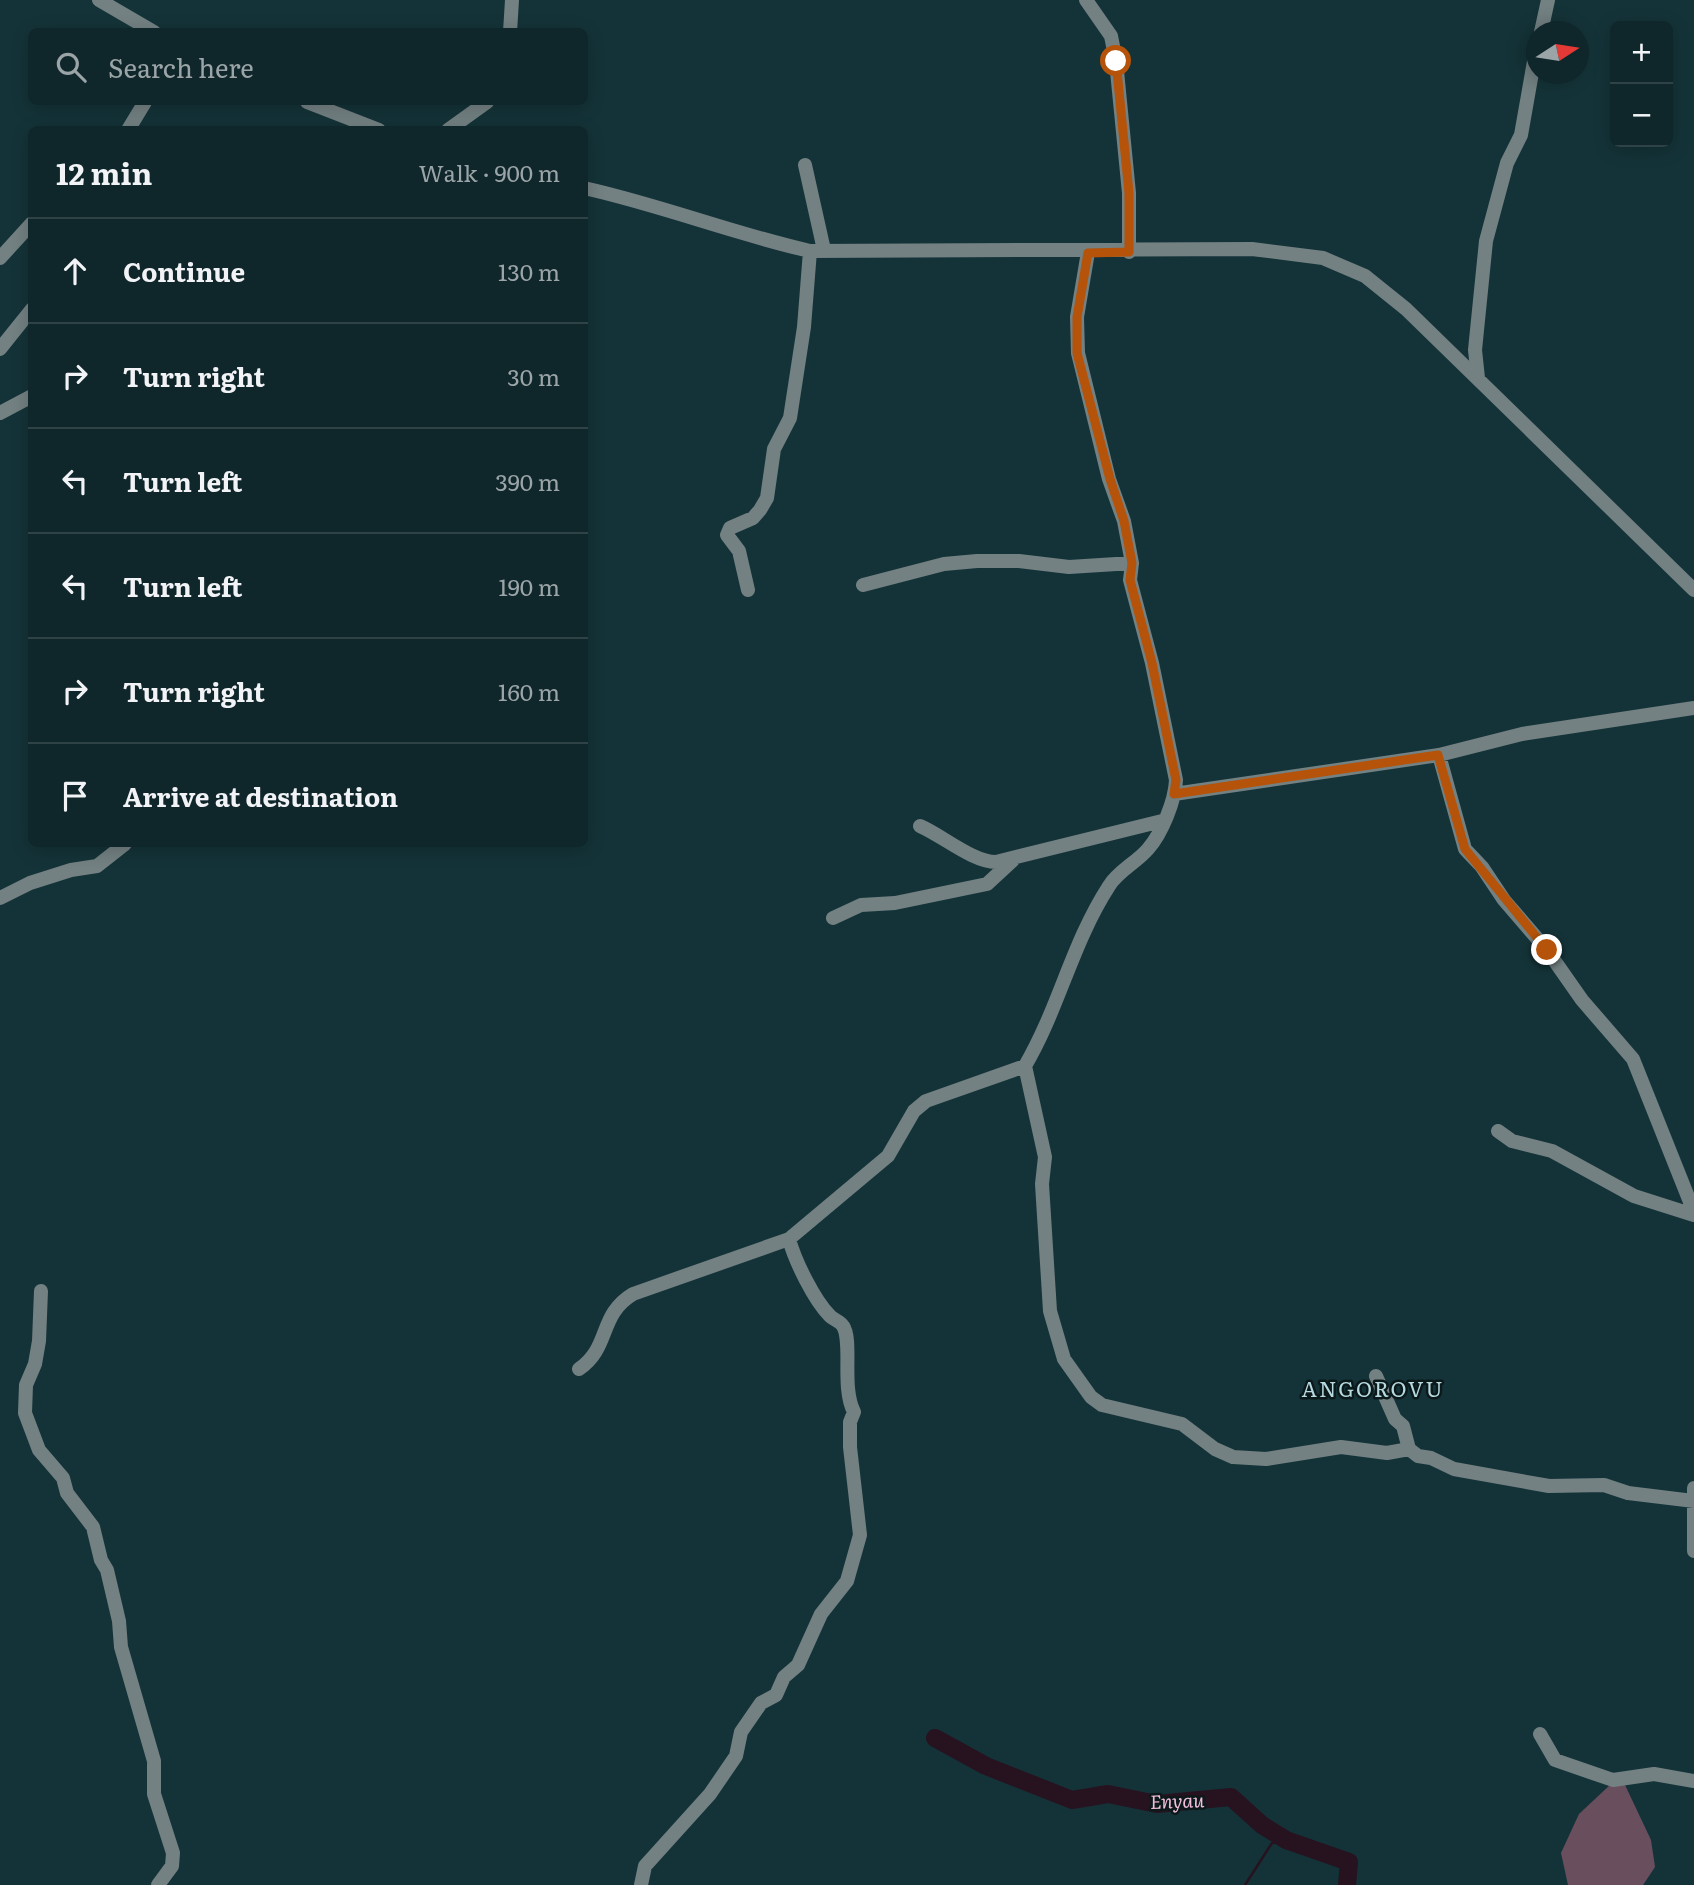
<!DOCTYPE html>
<meta charset="utf-8">
<style>
:root{--surface:#0f262a;--page:#182e32;--text:#f1f3f6;--muted:#9ba5a8;--line:#2f4347}
body{margin:0;font-family:Literata,serif;background:var(--page);color:var(--text)}
.controls{position:absolute;right:21px;top:21px;display:grid;overflow:hidden;border-radius:10px;box-shadow:0 4px 18px #0003}
.controls button{width:63px;height:63px;display:grid;place-items:center;padding:0;border:0;border-bottom:2px solid var(--line);background:var(--surface);color:var(--text);font:35px sans-serif}
.compass{position:absolute;left:1526px;top:21px;width:63px;height:63px;border-radius:50%;background:var(--surface);box-shadow:0 4px 18px #0003;rotate:78deg}
.stop{position:absolute;width:21px;height:21px;margin:-16px;border:5px solid #b45309;border-radius:50%;background:#fff}
.stop.end{background:#b45309;border-color:#fff;box-shadow:0 2px 7px #0008}
.list{margin:0;padding:0;list-style:none}
h2{display:flex;justify-content:space-between;align-items:center;height:91px;margin:0;padding:0 28px;font-size:30px}
h2 small{font-size:23px;font-weight:400;color:var(--muted)}
.list li{display:grid;grid-template-columns:46px 1fr auto;gap:21px;align-items:center;box-sizing:border-box;height:105px;padding:0 28px;border-top:2px solid var(--line)}
.list b{display:block;font-size:26px;white-space:nowrap}
.list em{font-size:23px;font-style:normal;color:var(--muted)}
.icon{flex:none;width:38px;height:38px;fill:none;stroke:currentColor;stroke-width:2;stroke-linecap:round;stroke-linejoin:round}
.map{position:relative;flex:none;width:1694px;height:1885px;overflow:hidden}
.search{position:absolute;background:var(--surface);box-shadow:0 4px 18px #0003;left:28px;top:28px;width:560px;height:77px;display:flex;align-items:center;gap:18px;box-sizing:border-box;padding:0 24px;border-radius:10px;color:var(--muted);font-size:26px}
.panel{position:absolute;background:var(--surface);box-shadow:0 4px 18px #0003;left:28px;top:126px;width:560px;height:721px;border-radius:10px}
.map>svg:first-child{display:block}
</style>
<div class="map">
<svg width="1694" height="1885" viewBox="0 0 1694 1885">
<rect width="100%" height="100%" fill="#143338"/>
<path fill="#694f5e" d="M1610,1785H1625L1651,1840L1655,1867L1643,1885H1568L1561,1853L1579,1814Z"/>
<g fill="none" stroke-linecap="round" stroke-linejoin="round">
<path stroke="#27121f" stroke-width="2.5" d="M1245,1885L1272,1843L1286,1840"/>
<path stroke="#27121f" stroke-width="18" d="M935,1738L986,1766L1072,1800L1108,1794L1157,1804L1231,1797L1262,1825L1286,1840L1349,1862L1347,1885"/>
<path stroke="#738183" stroke-width="14" d="M99,0L154,32
M1086,0L1111,36L1116,61L1129,193V252
M510,32L512,0
M1541,32L1548,0
M307,102L379,130
M128,130L145,102
M448,130L487,102
M805,165L824,250
M584,188C661,205 734,234 810,251L1252,249L1323,258L1365,276L1406,309L1694,590
M1088,252L1077,317L1078,353L1109,479L1124,521L1132,563L1130,580L1152,663L1176,780C1175,801 1162,833 1148,849C1136,863 1118,871 1109,886C1072,943 1059,1008 1025,1066L1045,1157L1042,1184L1050,1311L1064,1359L1091,1397L1102,1405L1182,1424L1215,1449L1233,1457L1266,1459L1341,1447L1387,1453L1409,1449
M0,258L32,223
M0,349L32,309
M1478,378L1475,350L1486,241L1507,163L1521,135L1536,50
M0,413L32,396
M863,585L944,564L977,561H1019L1069,567L1132,563
M748,590L739,551L727,535L730,528L753,518L760,510L767,498L774,449L790,418L804,327L810,251
M1439,755L1465,849L1482,867L1504,900L1547,950L1582,1000L1633,1059L1694,1212
M1174,794L1439,755L1522,734L1694,708
M920,826C943,836 973,862 996,862L1162,821
M0,898L30,883L71,870L97,866L125,844
M833,918L861,905L895,903L987,884L1013,860
M1498,1131L1512,1141L1552,1151L1634,1196L1694,1215
M41,1291L39,1341L35,1364L26,1385L25,1413L39,1450L63,1478L67,1493L93,1527L101,1560L107,1570L119,1621L121,1647L154,1761V1794L173,1853L172,1866L158,1885
M579,1369C611,1347 598,1315 633,1294L789,1239
M1376,1376L1395,1419L1403,1426L1409,1449L1418,1456L1431,1458L1454,1469L1549,1486L1604,1485L1628,1493L1694,1501
M1694,1488V1551
M1540,1734L1555,1760L1613,1780L1654,1774L1694,1781
M641,1885L645,1866L710,1794L736,1756L741,1732L761,1703L776,1695L784,1677L798,1665L821,1614L847,1581L860,1535L850,1447V1422L854,1412C841,1387 853,1341 843,1326C840,1321 834,1320 830,1316C814,1300 795,1261 789,1239L888,1156L914,1111L926,1101L1025,1066"/>
</g>
<g fill="none" stroke-linecap="round" stroke-linejoin="round">
<path stroke="#b45309" stroke-width="9" d="M1116,61L1129,193V252L1088,253L1077,317V353L1110,479L1124,521L1132,563L1130,580L1152,663L1176,780L1174,794L1438,755L1465,849L1547,950"/>
</g>
<g text-anchor="middle" dominant-baseline="central" stroke-width="5" stroke-linejoin="round" paint-order="stroke">
<g font-size="19" font-style="italic" fill="#f1bddb" stroke="#0c191b">
<text transform="translate(1177 1800) rotate(-2)">Enyau</text>
</g>
<g font-size="21" letter-spacing="2" fill="#b7dae0" stroke="#0c191b">
<text x="1373" y="1387">ANGOROVU</text>
</g>
</g>
</svg>
<div class="controls">
<button>+</button>
<button>−</button>
</div>
<svg class="compass" viewBox="-18 -18 36 36"><path d="M0-13l5 13h-10z" fill="#e53935"/><path d="M0 13l5-13h-10z" fill="#9ba5a8"/></svg>
<div class="stop" style="left:1116px;top:61px"></div>
<div class="stop end" style="left:1547px;top:950px"></div>
<div class="search"><svg class="icon" aria-label="search" viewBox="0 0 24 24"><circle cx="10" cy="10" r="6"/><path d="M15 15l6 6"/></svg>Search here</div>
<section class="panel">
<h2>12 min<small>Walk · 900 m</small></h2>
<ul class="list">
<li><svg class="icon" aria-label="ahead" viewBox="0 0 24 24"><path d="M12 20V5M6 11l6-6 6 6"/></svg><div><b>Continue</b></div><em>130 m</em></li>
<li><svg class="icon" aria-label="right" viewBox="0 0 24 24"><path d="M7 20v-9h11M14 6l5 5-5 5"/></svg><div><b>Turn right</b></div><em>30 m</em></li>
<li><svg class="icon" aria-label="left" viewBox="0 0 24 24"><path d="M17 20v-9H6M10 6l-5 5 5 5"/></svg><div><b>Turn left</b></div><em>390 m</em></li>
<li><svg class="icon" aria-label="left" viewBox="0 0 24 24"><path d="M17 20v-9H6M10 6l-5 5 5 5"/></svg><div><b>Turn left</b></div><em>190 m</em></li>
<li><svg class="icon" aria-label="right" viewBox="0 0 24 24"><path d="M7 20v-9h11M14 6l5 5-5 5"/></svg><div><b>Turn right</b></div><em>160 m</em></li>
<li><svg class="icon" aria-label="arrive" viewBox="0 0 24 24"><path d="M6 21V4h12l-3 4 3 4H6"/></svg><div><b>Arrive at destination</b></div></li>
</ul>
</section>
</div>
